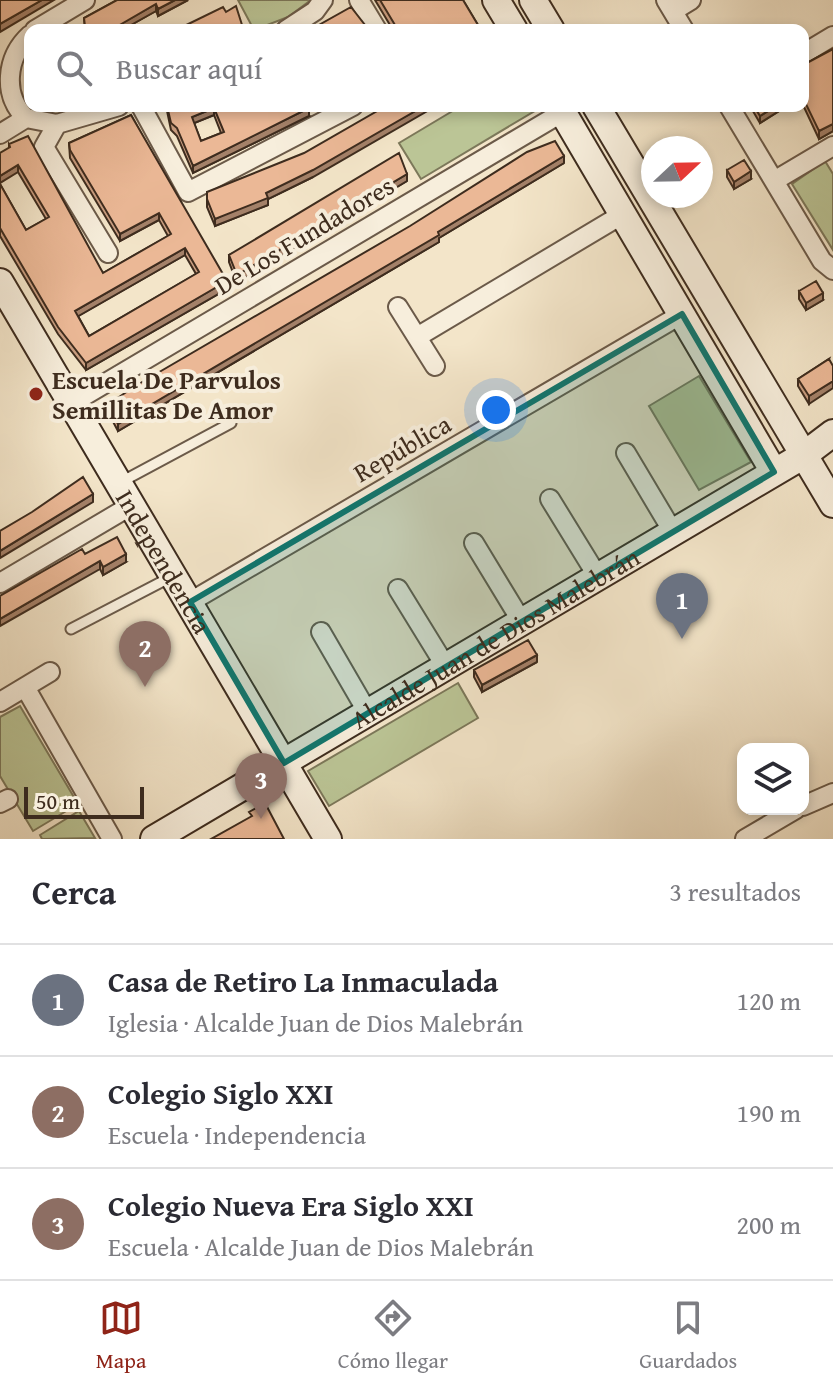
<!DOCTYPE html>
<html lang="es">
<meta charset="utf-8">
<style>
:root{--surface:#fff;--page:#f7f7f7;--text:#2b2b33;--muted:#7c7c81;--line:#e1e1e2;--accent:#8f2418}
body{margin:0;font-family:"Gentium Book Plus",serif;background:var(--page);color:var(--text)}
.controls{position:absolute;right:24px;bottom:24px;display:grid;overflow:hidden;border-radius:16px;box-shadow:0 4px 12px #0003}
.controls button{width:72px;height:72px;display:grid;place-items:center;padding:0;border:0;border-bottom:2px solid var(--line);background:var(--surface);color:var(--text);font:40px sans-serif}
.compass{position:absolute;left:641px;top:136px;width:72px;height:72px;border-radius:50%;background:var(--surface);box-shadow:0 4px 12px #0003;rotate:68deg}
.scale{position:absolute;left:24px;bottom:20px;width:120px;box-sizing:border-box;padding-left:8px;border:4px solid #3e2c1e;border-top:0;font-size:22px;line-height:28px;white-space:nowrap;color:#3e2c1e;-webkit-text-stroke:6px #f7eedc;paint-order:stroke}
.you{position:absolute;left:496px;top:410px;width:28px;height:28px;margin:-20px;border:6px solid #fff;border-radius:50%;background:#1a73e8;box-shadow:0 0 0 12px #1a73e833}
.badge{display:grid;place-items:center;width:52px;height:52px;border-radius:50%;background:var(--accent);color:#fff;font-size:26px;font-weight:700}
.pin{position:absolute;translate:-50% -66px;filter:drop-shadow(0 2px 4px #0008)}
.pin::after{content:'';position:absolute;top:42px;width:28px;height:24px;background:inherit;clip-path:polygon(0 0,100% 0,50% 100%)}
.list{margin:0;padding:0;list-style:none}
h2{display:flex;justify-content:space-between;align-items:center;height:104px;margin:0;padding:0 32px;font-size:34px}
h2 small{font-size:26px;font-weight:400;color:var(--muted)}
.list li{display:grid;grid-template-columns:52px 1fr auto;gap:24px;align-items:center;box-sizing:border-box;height:112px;padding:0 32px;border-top:2px solid var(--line)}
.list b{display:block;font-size:30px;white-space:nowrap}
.list p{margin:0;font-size:26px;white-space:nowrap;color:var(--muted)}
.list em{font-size:26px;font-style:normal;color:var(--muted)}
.icon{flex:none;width:44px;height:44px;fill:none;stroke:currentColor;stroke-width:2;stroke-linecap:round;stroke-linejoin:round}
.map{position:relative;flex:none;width:833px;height:839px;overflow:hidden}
.search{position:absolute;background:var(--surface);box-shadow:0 4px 12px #0003;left:24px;right:24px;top:24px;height:88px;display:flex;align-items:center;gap:20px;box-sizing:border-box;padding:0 28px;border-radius:16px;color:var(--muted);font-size:30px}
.sheet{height:440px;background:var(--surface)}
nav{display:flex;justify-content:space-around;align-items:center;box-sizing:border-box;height:112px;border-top:2px solid var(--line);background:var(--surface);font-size:22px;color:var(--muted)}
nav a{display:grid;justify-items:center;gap:4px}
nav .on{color:var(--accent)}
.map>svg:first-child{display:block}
</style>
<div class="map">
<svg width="833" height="839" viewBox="0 0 833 839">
<rect width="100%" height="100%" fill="#f3e5c9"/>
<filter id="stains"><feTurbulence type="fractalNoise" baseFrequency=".0025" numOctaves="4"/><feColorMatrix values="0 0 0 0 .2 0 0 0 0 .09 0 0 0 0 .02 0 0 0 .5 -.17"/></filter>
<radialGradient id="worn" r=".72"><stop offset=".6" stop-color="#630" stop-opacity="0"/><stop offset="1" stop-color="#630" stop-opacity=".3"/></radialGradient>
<path fill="#bbc596" stroke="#7c785a" stroke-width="2" d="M238,0H311L288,17L254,30Z
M461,106L538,109L421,179L399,143Z
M825,161L833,174V250L792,184Z
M699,376L751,462L699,490L649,406Z
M458,683L478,718L329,806L308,771Z
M20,706L78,804L33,831L0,776V717Z
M79,811L95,838L42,839L40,835Z"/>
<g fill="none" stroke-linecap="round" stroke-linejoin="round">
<defs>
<path id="lane" d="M121,482L231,423
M71,629L171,577"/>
<path id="street" d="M359,0L377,30
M666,0L684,30
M673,11L691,0
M35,30L85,0
M286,30L315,11L323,0
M803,54L833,36
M141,106L188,192L353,106
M729,106L822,261L833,270
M26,118L57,124L119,106
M26,118C2,95 6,57 30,35
M57,124L44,147L108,253
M0,134L26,118
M774,181L833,146
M398,307L435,366
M417,337L623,214
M72,403L563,112
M626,453L673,532
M550,499L598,577
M474,543L522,622
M0,583L132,505
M398,589L446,667
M190,602L682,314
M321,632L368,713
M25,687L112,839
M0,702L50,672
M0,803L8,799
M803,806L833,793
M745,839L796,809"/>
<g id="secondary">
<path d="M496,0L514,30"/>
<path d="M533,0L551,30"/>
<path d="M559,106L774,472"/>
<path d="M596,106L833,504"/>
<path id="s1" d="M0,282L328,839"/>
<path id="s2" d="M154,839L804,455L833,433"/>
</g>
</defs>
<use href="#lane" stroke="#6b5a49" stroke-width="13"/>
<use href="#street" stroke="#6b5a49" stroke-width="22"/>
<use href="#secondary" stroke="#3e2c1e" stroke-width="30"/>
<use href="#lane" stroke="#f7eedc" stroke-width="9"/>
<use href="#street" stroke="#f7eedc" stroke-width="18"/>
<use href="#secondary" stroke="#f7eedc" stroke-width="26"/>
</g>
<path fill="#ca9e81" stroke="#3e2c1e" stroke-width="2" fill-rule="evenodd" d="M117,0H188L158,16L156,11L122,30H85L84,18Z
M375,0H463L481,30H393Z
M833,49V131L819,139L803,105V65Z
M166,106H278V108L309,116L193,173L177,136L171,130ZM214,115L221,133L201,141L194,123Z
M750,106H787L760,123Z
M131,115L227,289L86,370L58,334L0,236V184L26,230L46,219L18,172L9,148V144L103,273L168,236L159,220L120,241L70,158L69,143ZM185,255L196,274L89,336L78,316Z
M564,163L439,238V242L118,431L110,416V403Z
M727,170L751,179L734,189L727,177Z
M313,177L268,199V205L215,226L207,207V192Z
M407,181L237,283L229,262V255Z
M799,291L823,300L806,310L799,299Z
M829,359L809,404L798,386V379Z
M85,554L126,562L103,575L100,569Z
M537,662L482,692L474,677V670Z"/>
<path fill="#a48169" stroke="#3e2c1e" stroke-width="2" d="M42,0H54L0,32V24Z
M175,0H188L158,16V9Z
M156,4V11L122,30H110Z
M424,106H436L313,177L268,199V205L215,226V219L266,193Z
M776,106H787L760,123V116Z
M214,108V115L192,124V117Z
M309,108V116L193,173V166Z
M833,124V131L819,139V131Z
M564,156V163L439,238V242L118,431V424Z
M18,165V172L0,183V176Z
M751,171V179L734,189V182Z
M407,174V181L237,283V275Z
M159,213V220L120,241V234Z
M185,248V255L75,318V311Z
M227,281V289L86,370V363Z
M823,293V300L806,310V303Z
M833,381V388L809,404V396Z
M93,494V502L0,558V551Z
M126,554V562L103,575V567Z
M100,561V569L0,626V619Z
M537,655V662L482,692V685Z"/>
<path fill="#ebb896" stroke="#3e2c1e" stroke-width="2" fill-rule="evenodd" d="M0,0H42L0,24Z
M117,0H175L158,9L156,4L111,30H88L85,26L84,18Z
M380,0H463L481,30H398Z
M236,6L243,28L240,30H176L223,7L226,12Z
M351,7L365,25L356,30H310Z
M833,49V124L819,131L803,98V65Z
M167,106H278V108L281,106H307L309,108L193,166L177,128L171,123ZM214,108L224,132L201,141L192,117Z
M386,106H424L313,170L266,193L268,198L215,219L207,199V192L304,153Z
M754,106H776L760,116Z
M131,115L227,281L86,363L58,327L0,228V184L26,230L49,217L18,165L0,176V153L10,147L9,144L28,136L103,273L171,234L159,213L120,234L70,150L69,143ZM185,248L199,272L89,336L75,311Z
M555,141L564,156L438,232L439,235L118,424L110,409L113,407L110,403L137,385L410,226L527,152Z
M399,153L407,174L237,275L229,255Z
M744,160L751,171L734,182L727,170Z
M816,281L823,293L806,303L799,291Z
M829,359L833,366V381L809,396L798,379Z
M83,477L93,494L0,551V531L32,512Z
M117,537L126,554L103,567L100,561L0,619V596L82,549L85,554Z
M528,640L537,655L482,685L474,670Z
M265,803L284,839H211L252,816L249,812Z"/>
<path fill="#0f766e" fill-opacity="0.2" stroke="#0f766e" stroke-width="6" stroke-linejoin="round" d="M682,314L774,472L284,763L190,602Z"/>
<circle fill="#8f2418" stroke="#f7eedc" stroke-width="3" cx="36" cy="394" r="8"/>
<g text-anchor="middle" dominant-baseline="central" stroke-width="8" stroke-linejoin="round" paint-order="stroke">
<g font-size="26" fill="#3e2c1e" stroke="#f7eedc">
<text transform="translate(304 235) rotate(-31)">De Los Fundadores</text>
<text transform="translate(402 448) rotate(-30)">República</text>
<text stroke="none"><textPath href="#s1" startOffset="324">Independencia</textPath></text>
<text stroke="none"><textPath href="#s2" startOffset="396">Alcalde Juan de Dios Malebrán</textPath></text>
</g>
<g font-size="26" font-weight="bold" fill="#3e2c1e" stroke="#f7eedc" text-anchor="start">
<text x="52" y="379">Escuela De Parvulos<tspan x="52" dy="30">Semillitas De Amor</tspan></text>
</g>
</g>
<rect width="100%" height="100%" filter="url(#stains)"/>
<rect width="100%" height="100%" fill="url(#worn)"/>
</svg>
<div class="controls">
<button><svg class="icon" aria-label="layers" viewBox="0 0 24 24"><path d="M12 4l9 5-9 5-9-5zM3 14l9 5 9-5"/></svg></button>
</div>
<svg class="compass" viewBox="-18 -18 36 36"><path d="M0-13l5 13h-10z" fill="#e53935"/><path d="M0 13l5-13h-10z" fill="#7c7c81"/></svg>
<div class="scale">50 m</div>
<div class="you"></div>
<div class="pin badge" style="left:682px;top:639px;background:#6b7280">1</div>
<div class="pin badge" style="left:145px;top:687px;background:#8d6e63">2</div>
<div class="pin badge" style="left:261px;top:819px;background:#8d6e63">3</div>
<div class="search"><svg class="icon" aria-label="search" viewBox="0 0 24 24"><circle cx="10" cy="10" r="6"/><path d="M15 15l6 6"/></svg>Buscar aquí</div>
</div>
<section class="sheet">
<h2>Cerca<small>3 resultados</small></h2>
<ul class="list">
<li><span class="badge" style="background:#6b7280">1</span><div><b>Casa de Retiro La Inmaculada</b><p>Iglesia · Alcalde Juan de Dios Malebrán</p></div><em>120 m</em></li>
<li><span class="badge" style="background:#8d6e63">2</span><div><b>Colegio Siglo XXI</b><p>Escuela · Independencia</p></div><em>190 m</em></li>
<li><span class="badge" style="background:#8d6e63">3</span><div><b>Colegio Nueva Era Siglo XXI</b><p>Escuela · Alcalde Juan de Dios Malebrán</p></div><em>200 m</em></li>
</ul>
</section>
<nav>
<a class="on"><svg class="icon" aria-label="map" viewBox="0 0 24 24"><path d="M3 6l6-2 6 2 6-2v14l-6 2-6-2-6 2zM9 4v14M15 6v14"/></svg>Mapa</a>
<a><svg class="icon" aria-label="directions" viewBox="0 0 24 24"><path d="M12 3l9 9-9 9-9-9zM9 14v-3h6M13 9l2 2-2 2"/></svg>Cómo llegar</a>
<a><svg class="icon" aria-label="saved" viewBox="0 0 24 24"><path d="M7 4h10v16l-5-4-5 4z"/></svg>Guardados</a>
</nav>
